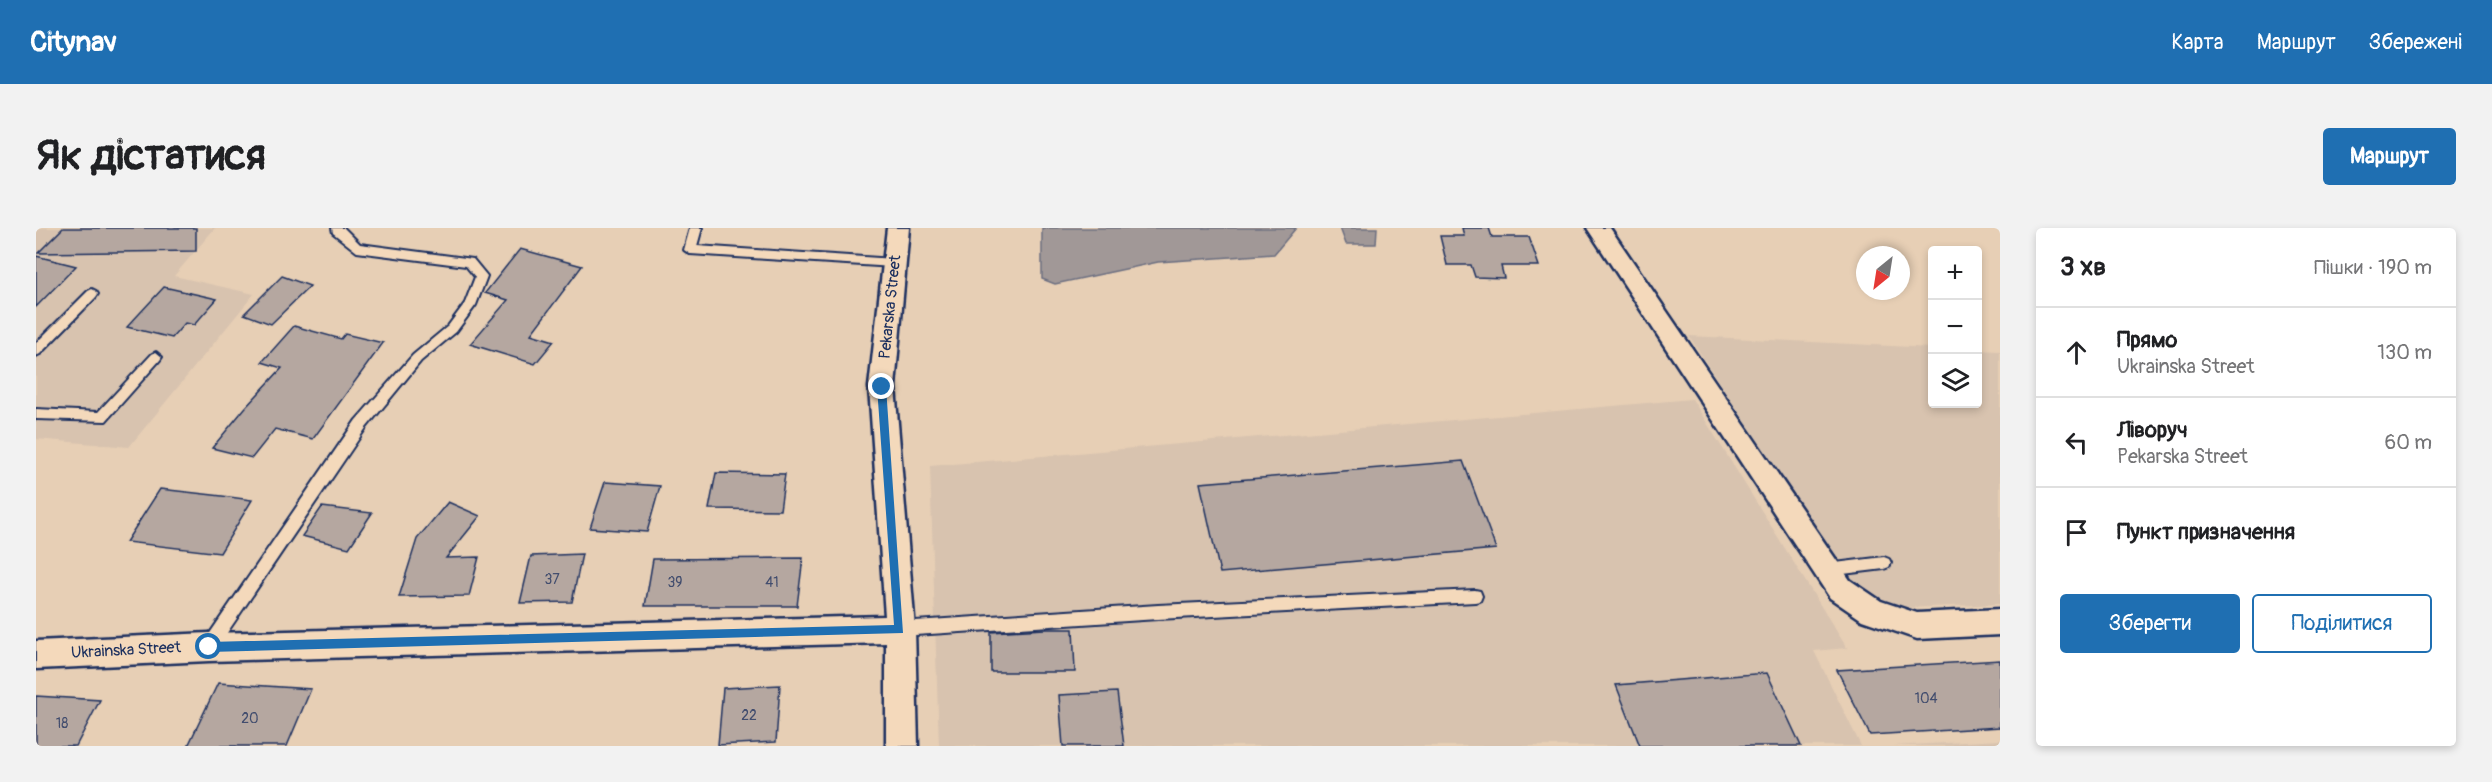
<!DOCTYPE html>
<html lang="uk">
<meta charset="utf-8">
<style>
:root{--surface:#fff;--page:#f2f2f2;--text:#202124;--muted:#757577;--line:#e0e0e0;--accent:#1f6fb2}
body{margin:0;font-family:Pangolin,sans-serif;background:var(--page);color:var(--text)}
.controls{position:absolute;right:18px;top:18px;display:grid;overflow:hidden;border-radius:6px;box-shadow:0 3px 9px #0003}
.controls button{width:54px;height:54px;display:grid;place-items:center;padding:0;border:0;border-bottom:2px solid var(--line);background:var(--surface);color:var(--text);font:30px sans-serif}
.compass{position:absolute;left:1820px;top:18px;width:54px;height:54px;border-radius:50%;background:var(--surface);box-shadow:0 3px 9px #0003;rotate:210deg}
.stop{position:absolute;width:18px;height:18px;margin:-14px;border:4px solid #1f6fb2;border-radius:50%;background:#fff}
.stop.end{background:#1f6fb2;border-color:#fff;box-shadow:0 2px 6px #0008}
.list{margin:0;padding:0;list-style:none}
h2{display:flex;justify-content:space-between;align-items:center;height:78px;margin:0;padding:0 24px;font-size:26px}
h2 small{font-size:20px;font-weight:400;color:var(--muted)}
.list li{display:grid;grid-template-columns:39px 1fr auto;gap:18px;align-items:center;box-sizing:border-box;height:90px;padding:0 24px;border-top:2px solid var(--line)}
.list b{display:block;font-size:22px;white-space:nowrap}
.list p{margin:0;font-size:20px;white-space:nowrap;color:var(--muted)}
.list em{font-size:20px;font-style:normal;color:var(--muted)}
.actions{display:flex;gap:12px;padding:18px 24px}
.actions a{flex:1;padding:14px 0;border:2px solid var(--accent);border-radius:6px;text-align:center;font-size:21px;color:var(--accent)}
.actions .main{background:var(--accent);color:#fff}
.icon{flex:none;width:33px;height:33px;fill:none;stroke:currentColor;stroke-width:2;stroke-linecap:round;stroke-linejoin:round}
.map{position:relative;flex:none;width:1964px;height:518px;overflow:hidden;border-radius:6px}
header{display:flex;align-items:center;gap:36px;box-sizing:border-box;height:84px;padding:0 30px;background:var(--accent);color:#fff}
header strong{font-size:28px}
nav{display:flex;gap:33px;margin-inline-start:auto;font-size:21px}
.intro{display:flex;align-items:center;justify-content:space-between;box-sizing:border-box;height:144px;padding:0 36px}
h1{margin:0;font-size:42px}
.button{padding:15px 27px;border-radius:6px;background:var(--accent);color:#fff;font-size:21px;font-weight:700}
main{display:flex;gap:36px;padding:0 36px}
aside{flex:1;background:var(--surface);border-radius:6px;box-shadow:0 3px 9px #0003}
.map>svg:first-child{display:block}
</style>
<header>
<strong>Citynav</strong>
<nav><a>Карта</a><a>Маршрут</a><a>Збережені</a></nav>
</header>
<div class="intro"><h1>Як дістатися</h1><a class="button">Маршрут</a></div>
<main>
<div class="map">
<svg width="1964" height="518" viewBox="0 0 1964 518">
<rect width="100%" height="100%" fill="#e7cfb5"/>
<filter id="ink" filterUnits="userSpaceOnUse"><feTurbulence type="fractalNoise" baseFrequency=".0167" numOctaves="2"/><feDisplacementMap in="SourceGraphic" scale="12" xChannelSelector="R" yChannelSelector="G"/><feConvolveMatrix kernelMatrix="1 2 1 2 8 2 1 2 1" color-interpolation-filters="sRGB"/></filter>
<g filter="url(#ink)">
<path fill="#d8c3af" d="M6,0H179L138,48L218,66L93,219L0,211V3Z
M1653,108L1896,120V176H1942V122L1964,123V376L1867,380L1827,366L1807,347Z
M1656,171L1811,420L1778,423L1825,518H903L894,238Z
M1964,512V518H1857Z"/>
<path fill="#a19897" stroke="#6b6e80" stroke-width="1.5" d="M1006,0H1260L1238,26L1122,34L1019,56L1006,51Z
M1304,0H1341L1340,16H1310Z"/>
<path fill="#b5a7a0" stroke="#1b2f5e" stroke-width="1.5" d="M27,0H160V23L2,25Z
M1426,0H1453L1456,9H1493L1503,38H1465L1468,50L1439,49L1435,37H1411L1404,8H1428Z
M484,21L546,38L495,106L518,113L499,136L434,116L472,72L449,65Z
M0,28L40,38L0,79Z
M246,48L274,58L235,96L208,86Z
M128,59L181,71L158,97L149,95L136,110L91,99Z
M258,98L305,111L309,106L347,115L277,211L239,201L216,230L176,220L209,180L246,140L226,134Z
M1427,233L1460,321L1184,345L1164,255Z
M680,245L749,246L744,282L673,281Z
M569,254L624,258L611,304L554,300Z
M124,261L186,268L216,272L184,325L90,314Z
M412,274L444,288L410,330L443,329L433,368L363,369L381,311Z
M286,279L336,285L313,320L266,308Z
M546,326L536,374L484,375L495,328Z
M767,330L761,378H609L617,331Z
M1009,401H1037L1039,444H955V404Z
M1964,432V499L1834,507L1801,442Z
M1731,445L1765,518H1604L1580,457Z
M182,455L275,461L251,518H152Z
M744,457L740,514L682,517L687,460Z
M1081,464L1088,518H1027L1023,467Z
M0,468L64,472L40,518H0Z"/>
<g fill="none" stroke-linecap="round" stroke-linejoin="round">
<defs>
<path id="lane" d="M296,0H308L324,16L437,31L451,48L440,77L420,104L385,133L330,200L178,424L173,426L168,424L166,419L168,414L320,192L377,127L412,98L429,75L439,49L430,38L321,24L297,5Z
M654,0H666L661,18L858,31L864,35L858,39L654,26L648,22Z
M56,61L60,63L62,66L60,69L4,126L0,128V115L52,63Z
M120,124L126,129L124,132L70,193L0,191V181L62,184L116,126Z
M1848,329L1853,331L1855,335L1853,339L1848,341L1791,348L1786,346L1784,342L1786,338L1791,336Z
M1439,362L1444,363L1446,368L1444,373L1439,374L1122,391L864,408L859,406L857,401L859,396L864,394L1122,377Z"/>
<path id="street" d="M851,0H873L859,159L879,401L882,518H850V415L173,433L0,441V413L173,405L849,388L833,159Z
M1551,0H1574L1814,352L1845,373L1881,385L1964,381V407L1881,411L1826,392L1794,370Z"/>
</defs>
<use href="#lane" stroke="#1b2f5e" stroke-width="4"/>
<use href="#street" stroke="#1b2f5e" stroke-width="5"/>
<use href="#lane" fill="#f4d9bb" fill-rule="evenodd"/>
<use href="#street" fill="#f4d9bb" fill-rule="evenodd"/>
</g>
</g>
<path fill="#1f6fb2" d="M846,155L850,159L867,405L173,424L168,419L173,414L858,397L841,159Z"/>
<g text-anchor="middle" dominant-baseline="central" stroke-width="4.5" stroke-linejoin="round" paint-order="stroke">
<g font-size="14" fill="#424d6e">
<text x="516" y="351">37</text>
<text x="639" y="354">39</text>
<text x="736" y="354">41</text>
<text x="1890" y="470">104</text>
<text x="713" y="487">22</text>
<text x="214" y="490">20</text>
<text x="26" y="495">18</text>
</g>
<g font-size="16" fill="#1b2f5e" stroke="#f4d9bb">
<text transform="translate(854 79) rotate(-84)">Pekarska Street</text>
<text transform="translate(90 422) rotate(-3)">Ukrainska Street</text>
</g>
</g>
</svg>
<div class="controls">
<button>+</button>
<button>−</button>
<button><svg class="icon" aria-label="layers" viewBox="0 0 24 24"><path d="M12 4l9 5-9 5-9-5zM3 14l9 5 9-5"/></svg></button>
</div>
<svg class="compass" viewBox="-18 -18 36 36"><path d="M0-13l5 13h-10z" fill="#e53935"/><path d="M0 13l5-13h-10z" fill="#757577"/></svg>
<div class="stop" style="left:173px;top:419px"></div>
<div class="stop end" style="left:846px;top:159px"></div>
</div>
<aside>
<h2>3 хв<small>Пішки · 190 m</small></h2>
<ul class="list">
<li><svg class="icon" aria-label="ahead" viewBox="0 0 24 24"><path d="M12 20V5M6 11l6-6 6 6"/></svg><div><b>Прямо</b><p>Ukrainska Street</p></div><em>130 m</em></li>
<li><svg class="icon" aria-label="left" viewBox="0 0 24 24"><path d="M17 20v-9H6M10 6l-5 5 5 5"/></svg><div><b>Ліворуч</b><p>Pekarska Street</p></div><em>60 m</em></li>
<li><svg class="icon" aria-label="arrive" viewBox="0 0 24 24"><path d="M6 21V4h12l-3 4 3 4H6"/></svg><div><b>Пункт призначення</b></div></li>
</ul>
<div class="actions"><a class="main">Зберегти</a><a>Поділитися</a></div>
</aside>
</main>
